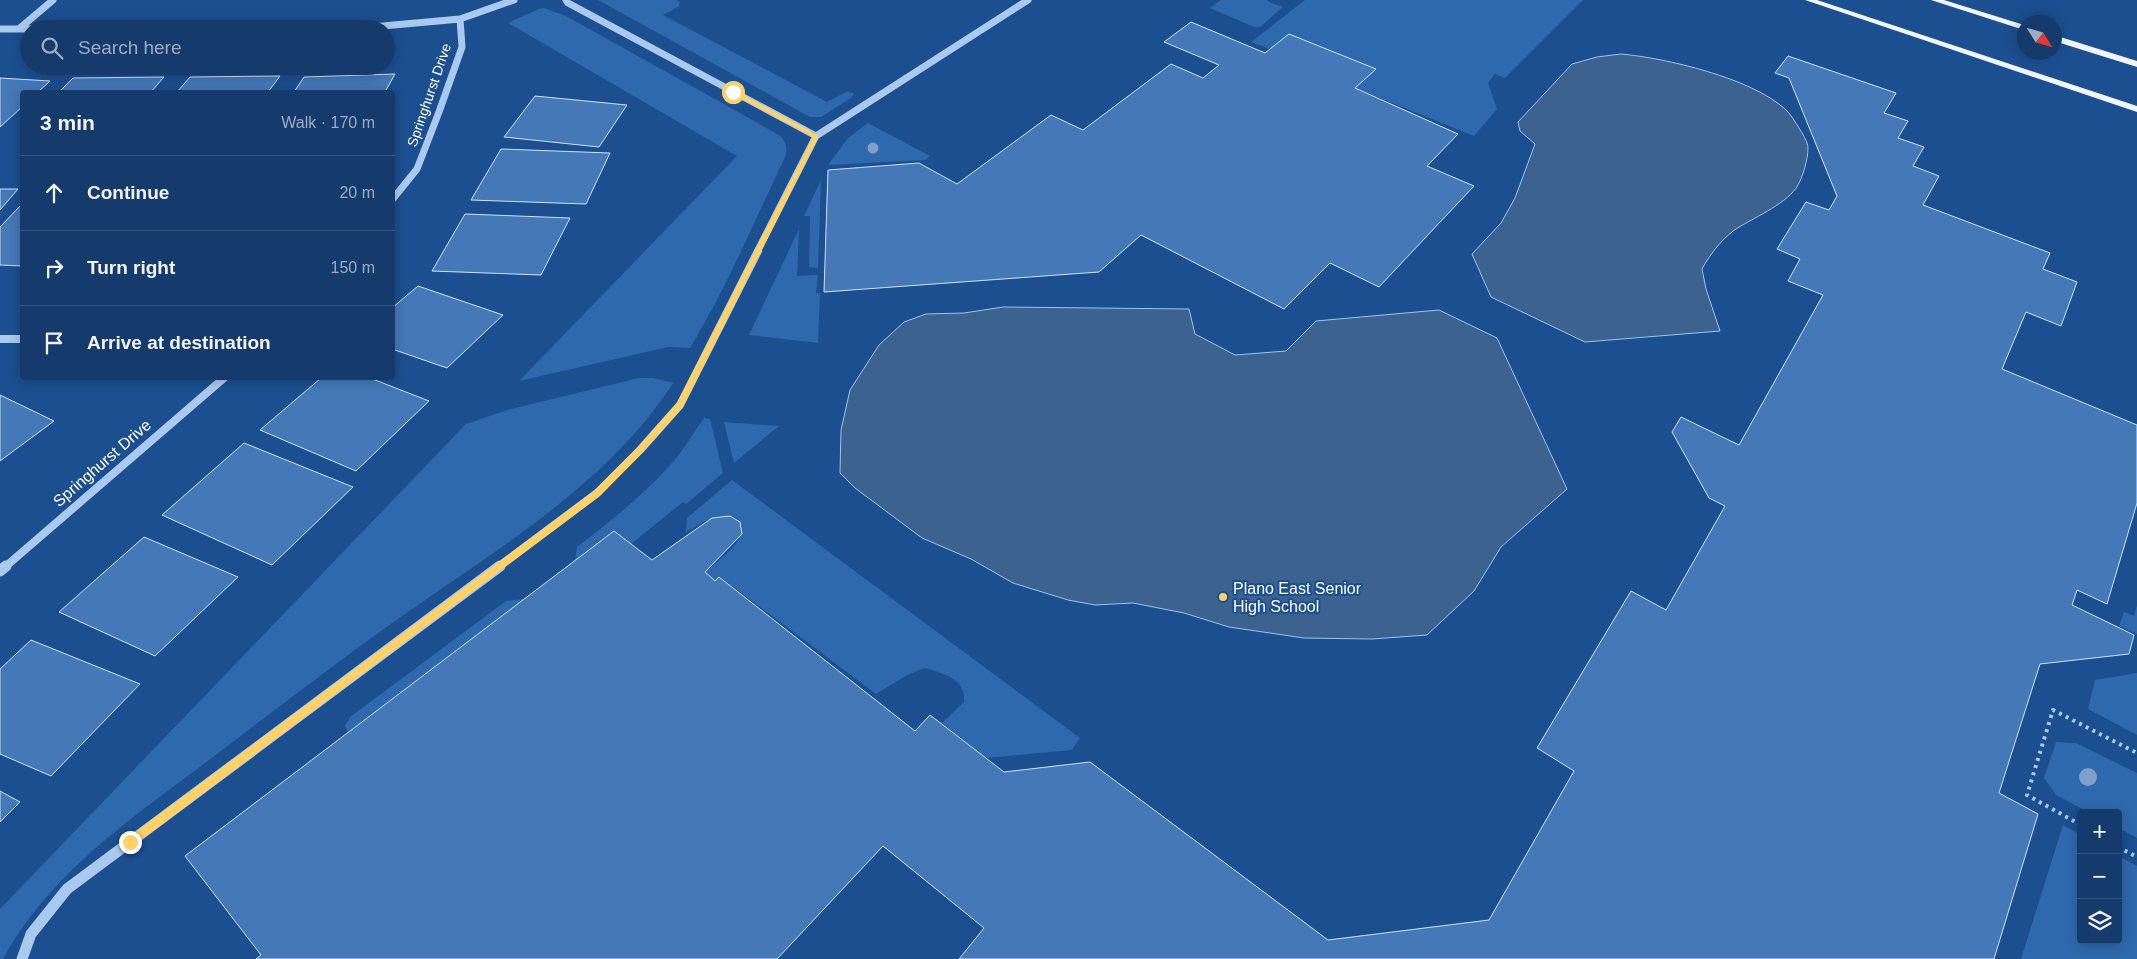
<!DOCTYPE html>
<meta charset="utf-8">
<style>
:root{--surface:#143b6b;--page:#1d4271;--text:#f1f3f6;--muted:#9dadc1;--line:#33557e}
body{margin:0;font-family:Helvetica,sans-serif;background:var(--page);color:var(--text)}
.controls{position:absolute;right:15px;bottom:15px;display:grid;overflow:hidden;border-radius:5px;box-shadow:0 2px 12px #0003}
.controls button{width:45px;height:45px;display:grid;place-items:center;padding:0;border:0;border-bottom:1px solid var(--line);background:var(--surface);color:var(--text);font:25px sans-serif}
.compass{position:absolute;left:2017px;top:15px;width:45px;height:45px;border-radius:50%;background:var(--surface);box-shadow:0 2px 12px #0003;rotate:127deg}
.stop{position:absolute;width:15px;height:15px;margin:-11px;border:4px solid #ffd166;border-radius:50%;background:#fff}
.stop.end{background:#ffd166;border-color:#fff;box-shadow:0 1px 5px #0008}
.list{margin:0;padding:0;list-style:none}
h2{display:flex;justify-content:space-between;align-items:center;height:65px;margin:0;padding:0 20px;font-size:21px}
h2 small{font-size:16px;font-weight:400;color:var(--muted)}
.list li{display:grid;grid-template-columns:32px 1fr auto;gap:15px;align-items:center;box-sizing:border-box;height:75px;padding:0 20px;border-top:1px solid var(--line)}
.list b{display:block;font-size:19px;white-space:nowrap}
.list em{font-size:16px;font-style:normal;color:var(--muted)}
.icon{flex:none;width:28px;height:28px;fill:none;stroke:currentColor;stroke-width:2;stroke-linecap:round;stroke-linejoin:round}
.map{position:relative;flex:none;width:2137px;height:959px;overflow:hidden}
.search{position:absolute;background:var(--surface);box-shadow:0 2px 12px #0003;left:20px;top:20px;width:375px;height:55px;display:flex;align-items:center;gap:12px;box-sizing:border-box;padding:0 18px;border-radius:28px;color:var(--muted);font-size:19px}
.panel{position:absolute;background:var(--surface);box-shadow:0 2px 12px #0003;left:20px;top:90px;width:375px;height:290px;border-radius:5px}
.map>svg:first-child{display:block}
</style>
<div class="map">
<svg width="2137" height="959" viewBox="0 0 2137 959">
<rect width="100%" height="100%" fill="#1b4f8f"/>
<path fill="#2e69ad" d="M598,0H676L680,2L679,6L663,15L827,102L846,92L854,93L851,98L821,117H810Z
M1221,0H1268L1267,1L1283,7L1260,27H1254L1210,8Z
M1305,0H1583L1505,78L1495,74L1488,83L1497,109L1474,136L1355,88L1375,69L1289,34L1270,49L1251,42Z
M544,8L566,16L779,135C786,141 787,146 786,155C755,220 727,287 690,348L668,347L519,381L737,156L508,23L539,9Z
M868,123L930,156L925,160L828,165L848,138Z
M821,180L818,268L809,267L810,216H804Z
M799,229L797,276L818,275L816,293H820L818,343L749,335Z
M639,378H653L673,383C611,479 510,541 418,605C340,659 265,718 189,775C119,827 45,881 3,959H0V909L466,424L507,410Z
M704,418L710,419L723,473L686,504L683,502L631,544L575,561L577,547C613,519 652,489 680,453C688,442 696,429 704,418Z
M724,422L779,426L734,463Z
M732,480L1080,738L1072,750L986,758L942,723L964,702C966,678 944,674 925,668L907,675L876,694L720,577L715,581L705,572C718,560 756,536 736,518C718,511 701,524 686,532L687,518Z
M524,599L348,732L345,726L350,717L506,601Z
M2137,605V634L2119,626L2124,612L2134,616Z
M2137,673V735L2088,709L2095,680Z
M2056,742L2076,743L2137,773V838L2118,828V813H2090L2056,795L2044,778Z
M2063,825L2081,835V940H2118V856L2137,866V959H2021Z"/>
<path fill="#3c6290" stroke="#9cc4f0" d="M1621,54C1666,58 1751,78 1785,109C1791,114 1795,122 1799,128C1802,133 1808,142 1808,148C1808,159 1803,176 1798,185C1789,202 1756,217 1739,227C1724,236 1710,254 1702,269L1706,289L1720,331L1585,342L1491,297L1472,254L1501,223L1515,198L1535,144L1520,131L1518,122L1572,64L1597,57Z
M1003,307L1189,309L1195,334L1235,355L1286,351L1316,321L1439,310L1497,338L1567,489L1501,547L1474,591L1427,635L1372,639L1304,638L1229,627L1184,613L1133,603L1095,605L1068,600L1013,583L971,559L922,538L855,488L840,473L841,430L850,390L879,345L904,322L926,314L964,313Z"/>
<path fill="#4478b7" stroke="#cfe3fa" d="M1191,22L1265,53L1289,34L1376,69L1355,88L1458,134L1427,166L1474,186L1379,287L1330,263L1284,309L1141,235L1099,272L824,292L828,170L919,163L957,184L1051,115L1083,130L1171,64L1203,78L1219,65L1164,42Z
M1788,56L1896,93L1884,113L1908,121L1898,138L1924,147L1913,166L1939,176L1923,205L2050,253L2043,269L2077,282L2061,326L2026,312L2002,369L2137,425V503L2107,604L2077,590L2072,605L2134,635L2129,654L2040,664L1999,793L2038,814L1994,959H959L984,928L883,846L777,959H256L261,955L185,856L614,531L652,560L712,518L730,516L740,522L742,534L705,572L715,581L719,577L915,731L930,715L1004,772L1090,762L1328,940L1489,920L1574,771L1537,748L1631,591L1666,610L1725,506L1709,498L1672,432L1681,417L1739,445L1823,295L1788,281L1800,259L1777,249L1806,202L1829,210L1837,196L1789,78L1775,73Z
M395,74L385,92H294L304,77Z
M280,76L268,92H177L190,77Z
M164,77L151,92H59L73,78Z
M0,78L50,81L38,92H22V107L0,127Z
M535,96L627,105L599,147L504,137Z
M501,149L610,153L586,204L471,200Z
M0,189H18L0,210Z
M22,204V266L0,265V227Z
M465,214L570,218L541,275L432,271Z
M418,286L503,315L447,368L392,349V308Z
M321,378H370L429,401L356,471L260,430Z
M0,395L54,421L0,461Z
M244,443L353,487L272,565L162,515Z
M144,537L238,577L155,656L59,612Z
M31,640L140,684L51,776L0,754V669Z
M0,791L20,802L0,822Z"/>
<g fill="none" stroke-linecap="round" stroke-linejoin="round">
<path stroke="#a9c9ee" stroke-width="4" stroke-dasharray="3 4.5" stroke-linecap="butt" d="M2081,825L2027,795L2053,710L2137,753
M2118,847L2137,857"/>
<path stroke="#a9c9ee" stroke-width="7" d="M566,0L568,3L816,136
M20,28L53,0
M0,29H131
M307,29L361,28L460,19L514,0
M392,200L417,169L439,112L462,47L460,19
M757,252L816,136L1028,0"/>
<path stroke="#a9c9ee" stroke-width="8" d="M0,339H22
M5,567L224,378
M498,567L597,493L640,450L680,405L758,251"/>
<path stroke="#a9c9ee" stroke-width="11" d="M0,571L6,566
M22,959L31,934L67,889L500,566"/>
<path fill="#f0f6ff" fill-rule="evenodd" d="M1805,0H1817L2137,106V112Z
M1931,0H1944L2024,25V30Z
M2054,35L2137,61V67L2054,41Z"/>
</g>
<g fill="#7ea0ca">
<circle cx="873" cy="148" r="5.5"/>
<circle cx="2088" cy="777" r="9"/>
</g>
<path fill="#ffd166" d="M731,90H735L819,136L683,407L643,452L600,496L133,846H126V839L594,491L637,448L677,403L813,137L731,93Z"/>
<circle fill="#ffd166" stroke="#1b4f8f" stroke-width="2" cx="1223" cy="597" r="5"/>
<g text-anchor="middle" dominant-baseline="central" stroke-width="4" stroke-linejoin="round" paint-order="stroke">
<g font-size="14" fill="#fff" stroke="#1b4f8f">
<text transform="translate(429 95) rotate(-71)">Springhurst Drive</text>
</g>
<g font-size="16" fill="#fff" stroke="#1b4f8f">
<text transform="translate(102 463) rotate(-41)">Springhurst Drive</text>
</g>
<g font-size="16" fill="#fff" stroke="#1b4f8f" text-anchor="start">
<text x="1233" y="588">Plano East Senior<tspan x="1233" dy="18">High School</tspan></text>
</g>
</g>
</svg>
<div class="controls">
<button>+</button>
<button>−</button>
<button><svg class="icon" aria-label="layers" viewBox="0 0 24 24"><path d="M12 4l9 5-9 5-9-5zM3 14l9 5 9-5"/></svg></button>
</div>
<svg class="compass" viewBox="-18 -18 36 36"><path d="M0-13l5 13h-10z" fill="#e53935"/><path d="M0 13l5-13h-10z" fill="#9dadc1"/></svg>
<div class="stop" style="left:733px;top:92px"></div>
<div class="stop end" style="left:130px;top:842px"></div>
<div class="search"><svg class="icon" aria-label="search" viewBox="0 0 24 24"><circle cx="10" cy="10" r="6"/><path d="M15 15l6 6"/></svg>Search here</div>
<section class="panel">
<h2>3 min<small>Walk · 170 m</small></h2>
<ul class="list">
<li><svg class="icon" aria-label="ahead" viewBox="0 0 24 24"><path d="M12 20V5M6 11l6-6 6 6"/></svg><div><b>Continue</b></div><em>20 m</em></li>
<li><svg class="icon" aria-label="right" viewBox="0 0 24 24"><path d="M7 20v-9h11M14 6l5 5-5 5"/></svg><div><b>Turn right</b></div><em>150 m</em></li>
<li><svg class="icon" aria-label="arrive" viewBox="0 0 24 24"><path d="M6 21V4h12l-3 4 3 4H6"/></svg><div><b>Arrive at destination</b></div></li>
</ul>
</section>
</div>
